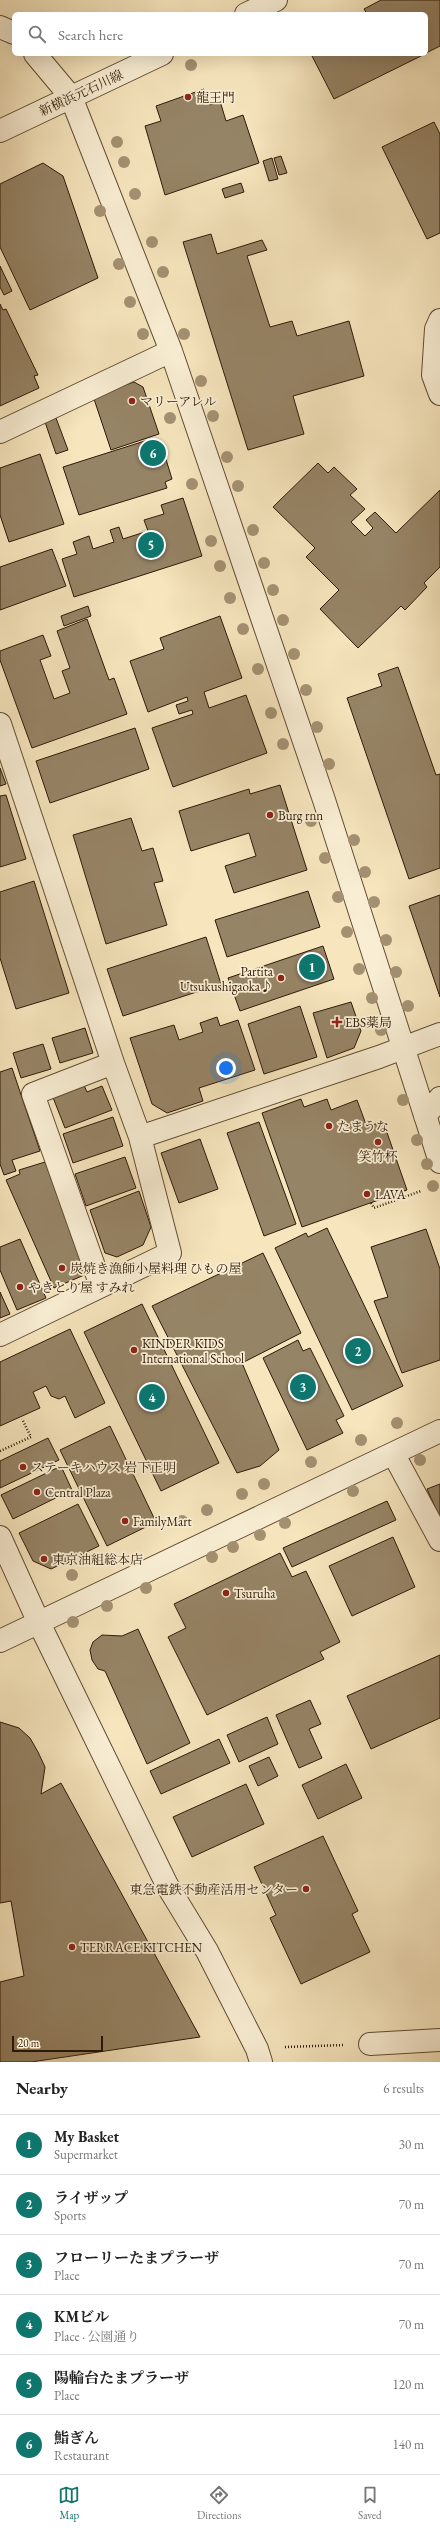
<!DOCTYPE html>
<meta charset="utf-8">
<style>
:root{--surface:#fff;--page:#f2f2f2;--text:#222;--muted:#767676;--line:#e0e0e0;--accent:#0f766e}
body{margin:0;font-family:"EB Garamond","Noto Serif JP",serif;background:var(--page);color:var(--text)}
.scale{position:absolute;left:12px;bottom:10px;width:91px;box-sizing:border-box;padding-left:4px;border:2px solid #2f1a07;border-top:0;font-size:11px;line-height:14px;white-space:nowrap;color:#2f1a07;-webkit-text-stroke:3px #f9eed4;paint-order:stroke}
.you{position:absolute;left:226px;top:1068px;width:14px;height:14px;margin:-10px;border:3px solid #fff;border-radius:50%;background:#1a73e8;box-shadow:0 0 0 6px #1a73e833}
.badge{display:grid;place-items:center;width:26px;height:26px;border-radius:50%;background:var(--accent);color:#fff;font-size:13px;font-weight:700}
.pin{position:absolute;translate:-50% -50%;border:2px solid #fff;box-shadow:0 1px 4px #0006}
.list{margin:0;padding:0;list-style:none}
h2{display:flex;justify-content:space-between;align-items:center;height:52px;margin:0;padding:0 16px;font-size:17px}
h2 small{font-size:13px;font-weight:400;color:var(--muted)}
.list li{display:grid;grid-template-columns:26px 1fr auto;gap:12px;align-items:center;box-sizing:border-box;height:60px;padding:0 16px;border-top:1px solid var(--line)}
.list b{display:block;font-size:15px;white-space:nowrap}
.list p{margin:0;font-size:13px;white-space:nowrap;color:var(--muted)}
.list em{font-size:13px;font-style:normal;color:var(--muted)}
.icon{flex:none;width:22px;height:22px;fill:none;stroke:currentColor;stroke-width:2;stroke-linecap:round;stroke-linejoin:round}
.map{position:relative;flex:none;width:440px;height:2062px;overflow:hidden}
.search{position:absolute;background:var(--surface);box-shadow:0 4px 16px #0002;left:12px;right:12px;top:12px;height:44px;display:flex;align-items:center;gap:10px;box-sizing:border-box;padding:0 14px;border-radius:6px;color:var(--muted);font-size:15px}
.sheet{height:412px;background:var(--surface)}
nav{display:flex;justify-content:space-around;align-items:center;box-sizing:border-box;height:56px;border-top:1px solid var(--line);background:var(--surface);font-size:11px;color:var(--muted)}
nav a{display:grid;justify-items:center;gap:2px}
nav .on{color:var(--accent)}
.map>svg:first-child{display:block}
</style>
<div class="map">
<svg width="440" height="2062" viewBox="0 0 440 2062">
<rect width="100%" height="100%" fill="#f6e5bd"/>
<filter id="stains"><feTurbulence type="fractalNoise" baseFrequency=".005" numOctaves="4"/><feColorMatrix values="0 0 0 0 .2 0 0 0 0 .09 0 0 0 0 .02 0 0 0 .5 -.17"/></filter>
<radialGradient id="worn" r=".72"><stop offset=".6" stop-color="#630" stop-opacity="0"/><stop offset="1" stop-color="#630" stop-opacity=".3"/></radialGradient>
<path fill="#968466" stroke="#2f1a07" d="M381,0H440V46L426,53V14H367L364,9Z
M311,54H425L334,99Z
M204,89L210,105L220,101L226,121L243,115L259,163L165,195L145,126L161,121L156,106Z
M434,122L440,134V233L427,239L382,147Z
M281,156L287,173L279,175L274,158Z
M272,158L278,179L269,181L263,161Z
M43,163L63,176L98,278L30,310L0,247V184Z
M241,183L244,192L225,198L222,189Z
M211,234L217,254L262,240L267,250L247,256L270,327L292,321L297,336L349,321L364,376L293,396L304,434L248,450L183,242Z
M0,266L12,291L4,295L0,287Z
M0,304L3,310L6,309L38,375L34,376L39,388L0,406Z
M134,382L143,387L159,434L111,450L93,396Z
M56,418L68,450L56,454L45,422Z
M151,439L153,445L161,443L172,479L165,482L167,488L79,515L63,467Z
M40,454L64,524L9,542L0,515V468Z
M318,463L328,473L334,467L357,489L350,495L365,509L351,522L365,536L373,528L366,520L375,512L396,533L440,490V567L424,583L427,587L405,610L401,606L358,648L320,609L339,590L306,557L315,548L273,507Z
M183,498L202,556L74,597L62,559L77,554L73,542L89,536L93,549L114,542L110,530L119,527L123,539L148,531L144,520L164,514L161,505Z
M52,549L66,586L0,610V567Z
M88,606L91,616L64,626L61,616Z
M220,616L242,678L204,692L209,708L246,695L267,753L173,787L152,728L193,714L192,710L179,714L176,705L188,701L187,697L148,712L130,661L164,649L160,638Z
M87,619L109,680L114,678L127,714L32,748L0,660V651L43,635L51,656L40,660L54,699L70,693L62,671L70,668L57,631Z
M398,667L436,775L440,774V868L409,879L347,698L382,686L378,674Z
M135,728L149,769L50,803L36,761Z
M0,768L6,784L0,786Z
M280,785L307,870L234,893L225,866L256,856L249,833L191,851L179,811L249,789L250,794Z
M6,795L26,859L0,867V796Z
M131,818L142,851L153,848L163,881L154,883L167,925L106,944L73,835Z
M34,881L69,993L16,1009L0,958V892Z
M308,891L320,927L227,957L215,920Z
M440,895V997L409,906Z
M206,937L221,984L123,1016L107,969Z
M323,946L334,979L240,1011L228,978Z
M351,1002L361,1031L354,1048L327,1058L313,1013Z
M300,1006L317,1057L264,1074L248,1024Z
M217,1017L220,1026L238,1020L255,1070L199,1088L203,1101L167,1113L152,1104L130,1038L174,1025L179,1040L203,1032L200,1023Z
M85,1028L93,1053L60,1063L52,1038Z
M43,1044L51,1069L21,1078L13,1053Z
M12,1068L40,1151L12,1160L16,1171L4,1175L0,1164V1072Z
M83,1083L87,1092L102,1086L112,1110L65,1128L52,1095Z
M301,1099L304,1107L327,1099L331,1110L357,1100L367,1127L383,1121L407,1190L302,1227L262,1113Z
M113,1117L123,1146L73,1163L63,1134Z
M259,1122L296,1224L264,1236L227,1133Z
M200,1139L218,1189L179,1203L161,1153Z
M125,1157L136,1188L86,1206L75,1174Z
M45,1162L89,1273L54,1288L6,1180L20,1174L19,1170Z
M139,1191L151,1227L143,1245L117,1257L105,1253L90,1210Z
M327,1228L403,1386L352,1410L275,1248L306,1233L308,1237Z
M426,1229L440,1269V1360L402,1373L374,1301L388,1297L371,1247Z
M20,1239L46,1298L17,1310L0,1270V1247Z
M263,1253L301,1333L242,1363L279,1450L260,1466L237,1473L152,1306Z
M0,1292L10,1314L0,1318Z
M142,1304L219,1463L161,1491L84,1332Z
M70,1329L105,1403L75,1418L65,1396L59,1399L51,1396L46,1386L33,1392L40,1408L0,1426V1362Z
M298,1340L303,1351L310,1348L344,1416L336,1420L343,1433L307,1450L263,1358Z
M110,1426L156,1522L107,1546L60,1450Z
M48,1438L59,1460L0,1488V1461Z
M61,1466L72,1490L13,1519L1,1495Z
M440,1484V1518L427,1489Z
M387,1501L396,1520L292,1567L283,1548Z
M78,1504L99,1546L51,1569L33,1561L19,1533Z
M393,1537L415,1587L352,1616L329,1566Z
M280,1553L292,1577L306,1571L340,1642L320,1652L324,1659L207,1715L168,1637L186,1628L174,1604Z
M138,1629L190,1743L147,1764L105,1671L98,1669L92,1660L90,1650L93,1642L102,1635L122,1636Z
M440,1655V1718L371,1749L347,1696Z
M310,1700L321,1724L309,1729L322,1758L299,1768L276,1715Z
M267,1717L278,1744L239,1762L227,1735Z
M0,1722L19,1728L30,1738L38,1752L45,1767L41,1794L61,1783L200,2037L31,2062H0V1982L24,1976L11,1901L0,1903Z
M219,1739L230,1763L161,1794L150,1771Z
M269,1757L278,1776L258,1786L249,1766Z
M346,1764L362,1798L318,1819L302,1785Z
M246,1784L264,1824L192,1857L173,1817Z
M323,1836L358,1911L352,1914L370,1952L301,1984L270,1918L276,1915L254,1867Z"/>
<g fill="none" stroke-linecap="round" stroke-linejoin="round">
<defs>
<path id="minor" d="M246,14L276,0
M0,27L14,33
M35,54L71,97L171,351L324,800L440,1162
M0,131L162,54
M440,320L436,329L433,375L440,394
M0,432L171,351
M0,724L113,1063L140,1137L379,1057L440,1034
M425,1116L440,1098
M101,1286L33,1094L113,1063
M0,1335L170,1253L140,1137
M394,1455L440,1540
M0,1537L39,1623L167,1885L207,1951L257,2049L261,2062
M0,1641L440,1431
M370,2044L440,2040"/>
</defs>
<use href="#minor" stroke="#614d34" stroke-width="24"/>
<path stroke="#2f1a07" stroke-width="2.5" stroke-dasharray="1 2" stroke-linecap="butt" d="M371,1203L374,1208L421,1191
M0,1451L31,1437L22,1419
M285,2047L344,2045"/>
<use href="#minor" stroke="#f9eed4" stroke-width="22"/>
</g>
<g fill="#a49172">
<circle cx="191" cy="65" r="6"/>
<circle cx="117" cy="142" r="6"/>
<circle cx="124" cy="162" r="6"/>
<circle cx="135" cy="194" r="6"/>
<circle cx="100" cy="211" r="6"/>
<circle cx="152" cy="242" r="6"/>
<circle cx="119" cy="264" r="6"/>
<circle cx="163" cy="272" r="6"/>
<circle cx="130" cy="302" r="6"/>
<circle cx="143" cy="334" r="6"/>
<circle cx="184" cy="334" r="6"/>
<circle cx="201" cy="381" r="6"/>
<circle cx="213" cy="416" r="6"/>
<circle cx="170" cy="418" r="6"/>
<circle cx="227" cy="457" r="6"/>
<circle cx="192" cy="484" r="6"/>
<circle cx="238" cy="486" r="6"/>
<circle cx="253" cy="530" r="6"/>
<circle cx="211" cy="541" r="6"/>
<circle cx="264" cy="563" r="6"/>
<circle cx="220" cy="566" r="6"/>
<circle cx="273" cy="590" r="6"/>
<circle cx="230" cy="598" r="6"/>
<circle cx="283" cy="620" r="6"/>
<circle cx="243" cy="629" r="6"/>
<circle cx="294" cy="654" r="6"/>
<circle cx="258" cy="669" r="6"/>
<circle cx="306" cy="690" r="6"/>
<circle cx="271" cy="713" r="6"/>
<circle cx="317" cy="727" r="6"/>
<circle cx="283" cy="744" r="6"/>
<circle cx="329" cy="764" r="6"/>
<circle cx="311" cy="821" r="6"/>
<circle cx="354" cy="840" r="6"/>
<circle cx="325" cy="858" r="6"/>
<circle cx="365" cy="872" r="6"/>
<circle cx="338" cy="897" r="6"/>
<circle cx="374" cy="902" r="6"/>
<circle cx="347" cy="932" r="6"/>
<circle cx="386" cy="940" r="6"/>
<circle cx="359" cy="969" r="6"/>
<circle cx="396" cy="972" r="6"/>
<circle cx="372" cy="998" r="6"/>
<circle cx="408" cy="1006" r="6"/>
<circle cx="381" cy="1030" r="6"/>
<circle cx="403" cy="1100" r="6"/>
<circle cx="417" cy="1140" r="6"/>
<circle cx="427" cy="1164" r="6"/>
<circle cx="433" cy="1186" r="6"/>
<circle cx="397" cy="1423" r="6"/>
<circle cx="361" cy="1440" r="6"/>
<circle cx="420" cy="1460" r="6"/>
<circle cx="311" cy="1462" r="6"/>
<circle cx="264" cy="1484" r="6"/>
<circle cx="353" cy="1491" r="6"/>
<circle cx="242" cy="1494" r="6"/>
<circle cx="207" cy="1510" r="6"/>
<circle cx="182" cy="1521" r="6"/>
<circle cx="285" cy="1523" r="6"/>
<circle cx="260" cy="1535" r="6"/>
<circle cx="233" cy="1547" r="6"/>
<circle cx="212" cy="1557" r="6"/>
<circle cx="72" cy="1575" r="6"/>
<circle cx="146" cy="1588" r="6"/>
<circle cx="107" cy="1606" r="6"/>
<circle cx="73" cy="1622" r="6"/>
</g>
<g fill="#8f2418" stroke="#f9eed4" stroke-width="1.5">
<circle cx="188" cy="97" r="4"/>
<circle cx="132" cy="401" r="4"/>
<circle cx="270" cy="815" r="4"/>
<circle cx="281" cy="978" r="4"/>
<path d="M335 1016h4v4h4v4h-4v4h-4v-4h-4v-4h4z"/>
<circle cx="329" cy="1126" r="4"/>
<circle cx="378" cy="1142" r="4"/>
<circle cx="367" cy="1194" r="4"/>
<circle cx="62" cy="1268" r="4"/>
<circle cx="20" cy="1287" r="4"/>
<circle cx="134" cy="1350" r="4"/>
<circle cx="23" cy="1467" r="4"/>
<circle cx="37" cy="1492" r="4"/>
<circle cx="125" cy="1521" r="4"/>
<circle cx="44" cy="1559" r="4"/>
<circle cx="226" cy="1593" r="4"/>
<circle cx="306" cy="1889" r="4"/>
<circle cx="72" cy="1947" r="4"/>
</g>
<g text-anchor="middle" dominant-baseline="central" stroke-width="3.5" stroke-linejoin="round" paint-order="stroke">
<g font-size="13" fill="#2f1a07" stroke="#f9eed4">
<text transform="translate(81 93) rotate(-25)">新横浜元石川線</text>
</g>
<g font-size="13" fill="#2f1a07" stroke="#f9eed4" text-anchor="start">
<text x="196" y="97">龍王門</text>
<text x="140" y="401">マリーアレル</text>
<text x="278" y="815">Burg rnn</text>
<text x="273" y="971" text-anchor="end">Partita<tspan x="273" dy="15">Utsukushigaoka♪</tspan></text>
<text x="345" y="1022">EBS薬局</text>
<text x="337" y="1126">たまうな</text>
<text x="378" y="1156" text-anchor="middle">笑竹杯</text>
<text x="375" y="1194">LAVA</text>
<text x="70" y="1268">炭焼き漁師小屋料理 ひもの屋</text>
<text x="28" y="1287">やきとり屋 すみれ</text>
<text x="142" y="1343">KINDER KIDS<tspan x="142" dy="15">International School</tspan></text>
<text x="31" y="1467">ステーキハウス 岩下正明</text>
<text x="45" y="1492">Central Plaza</text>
<text x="133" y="1521">FamilyMart</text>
<text x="52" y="1559">東京油組総本店</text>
<text x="234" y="1593">Tsuruha</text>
<text x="298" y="1889" text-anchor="end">東急電鉄不動産活用センター</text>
<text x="80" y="1947">TERRACE KITCHEN</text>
</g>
</g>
<rect width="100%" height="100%" filter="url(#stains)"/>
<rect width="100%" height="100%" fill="url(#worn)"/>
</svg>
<div class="scale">20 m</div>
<div class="you"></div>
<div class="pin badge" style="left:312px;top:967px">1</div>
<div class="pin badge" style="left:358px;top:1351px">2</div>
<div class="pin badge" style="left:303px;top:1387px">3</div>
<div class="pin badge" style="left:152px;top:1397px">4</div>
<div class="pin badge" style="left:151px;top:545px">5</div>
<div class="pin badge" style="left:153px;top:453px">6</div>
<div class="search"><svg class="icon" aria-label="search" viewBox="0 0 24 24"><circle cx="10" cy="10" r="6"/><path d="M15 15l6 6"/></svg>Search here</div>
</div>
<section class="sheet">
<h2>Nearby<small>6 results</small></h2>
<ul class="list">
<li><span class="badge">1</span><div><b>My Basket</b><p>Supermarket</p></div><em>30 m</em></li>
<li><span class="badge">2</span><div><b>ライザップ</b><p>Sports</p></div><em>70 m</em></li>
<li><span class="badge">3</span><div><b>フローリーたまプラーザ</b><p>Place</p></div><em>70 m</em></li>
<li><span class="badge">4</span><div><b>KMビル</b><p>Place · 公園通り</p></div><em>70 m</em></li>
<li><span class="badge">5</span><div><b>陽輪台たまプラーザ</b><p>Place</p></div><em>120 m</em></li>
<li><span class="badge">6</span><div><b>鮨ぎん</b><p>Restaurant</p></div><em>140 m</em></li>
</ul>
</section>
<nav>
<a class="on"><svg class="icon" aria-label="map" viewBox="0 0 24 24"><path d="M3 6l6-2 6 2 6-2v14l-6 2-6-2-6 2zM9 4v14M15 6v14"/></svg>Map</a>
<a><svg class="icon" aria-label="directions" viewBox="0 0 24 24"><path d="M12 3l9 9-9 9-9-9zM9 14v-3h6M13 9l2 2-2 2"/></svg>Directions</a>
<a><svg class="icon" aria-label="saved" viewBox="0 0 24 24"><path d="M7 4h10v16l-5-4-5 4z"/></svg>Saved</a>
</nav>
